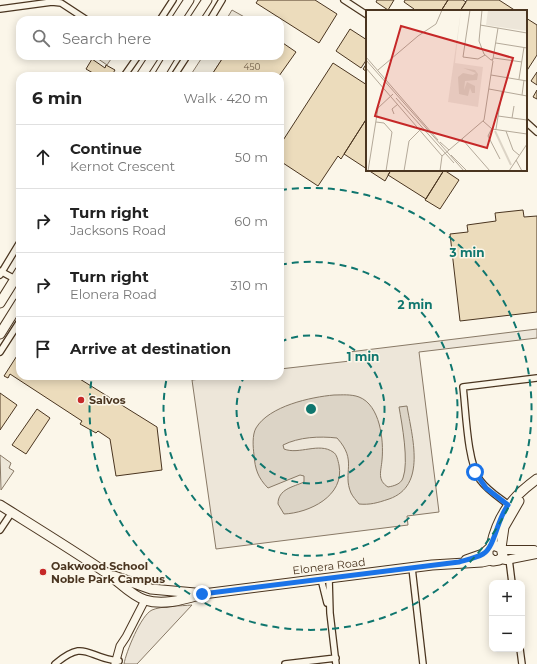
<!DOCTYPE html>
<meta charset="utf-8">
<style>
:root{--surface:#fff;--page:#f6f6f6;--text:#222;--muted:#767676;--line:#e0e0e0}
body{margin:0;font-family:Montserrat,sans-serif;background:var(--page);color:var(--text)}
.controls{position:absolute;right:12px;bottom:12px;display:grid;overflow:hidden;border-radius:8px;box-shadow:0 2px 10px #0003}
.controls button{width:36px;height:36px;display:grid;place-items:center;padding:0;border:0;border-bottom:1px solid var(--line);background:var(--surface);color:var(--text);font:20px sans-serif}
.stop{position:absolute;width:12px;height:12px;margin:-9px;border:3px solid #1a73e8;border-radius:50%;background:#fff}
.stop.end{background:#1a73e8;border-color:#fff;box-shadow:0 1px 4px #0008}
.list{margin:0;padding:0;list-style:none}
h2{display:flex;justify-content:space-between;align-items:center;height:52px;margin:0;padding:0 16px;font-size:17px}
h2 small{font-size:13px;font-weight:400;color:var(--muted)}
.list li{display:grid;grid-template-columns:26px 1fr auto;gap:12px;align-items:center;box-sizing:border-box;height:64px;padding:0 16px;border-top:1px solid var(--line)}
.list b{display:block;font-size:15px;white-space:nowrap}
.list p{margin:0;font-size:13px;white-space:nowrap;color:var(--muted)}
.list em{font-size:13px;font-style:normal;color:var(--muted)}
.icon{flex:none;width:22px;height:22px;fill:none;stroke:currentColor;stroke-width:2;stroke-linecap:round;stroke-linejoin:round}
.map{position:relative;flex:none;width:537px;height:664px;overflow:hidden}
.search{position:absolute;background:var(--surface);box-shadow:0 2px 10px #0003;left:16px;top:16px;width:268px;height:44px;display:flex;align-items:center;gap:10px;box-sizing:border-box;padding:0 14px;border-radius:12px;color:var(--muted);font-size:15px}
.panel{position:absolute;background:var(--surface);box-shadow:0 2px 10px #0003;left:16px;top:72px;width:268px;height:308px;border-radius:12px}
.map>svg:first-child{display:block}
</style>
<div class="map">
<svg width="537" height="664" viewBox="0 0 537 664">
<rect width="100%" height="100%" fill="#fbf6e9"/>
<path fill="#ede6d9" stroke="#887966" d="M537,329V338L419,352L439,512L407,516L408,525L216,549L192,380L226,376H280V369L350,361L349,352Z
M192,605L137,664H124C126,652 141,615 152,610C161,606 181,606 192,605Z"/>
<path fill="#ede7d9" stroke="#887966" d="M232,10L248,19L226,20Z
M94,56H113L107,65Z
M203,56H224L211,76H190Z
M0,455L11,463L9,468L14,471L1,490Z"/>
<path fill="#dcd4c6" stroke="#887966" d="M334,395C342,395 351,394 359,397C380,405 384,440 382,460C381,472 377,480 388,487C394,486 401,484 403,478C409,462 402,424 399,407L407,406C412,437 427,486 389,499C377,503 370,505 359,504C356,500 353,497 351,493C342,472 358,461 337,438C319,436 299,437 283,445L284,449C299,455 319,442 333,452C337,454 338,461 339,465C345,496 309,513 284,514L278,504C278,489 293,487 304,482V476L300,475L268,488C258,478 255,469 254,455C253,447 252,435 256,428C269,406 311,397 334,395Z"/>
<path fill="#ecdcbc" stroke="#4a3520" d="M258,0H315L337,14L319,43L256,3Z
M377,0H394L388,10L376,2Z
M405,0H448L441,11H413L414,9L404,2Z
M448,0H463L466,2L460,11H441Z
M467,0H499L516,11H460Z
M526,18L537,25V55L526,72Z
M350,29L367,40V59L361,68L336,51Z
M280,41L296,52L279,76H211L224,56H280Z
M92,59L105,68L106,65L115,70L112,75L109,74L108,76H98L86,69Z
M333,63L367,85V118L341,159L338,156L318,186L280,161V145Z
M367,63V72L363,69Z
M537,72V85L531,81Z
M537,90V99L533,97Z
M367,118V169L344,154Z
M368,170H391L385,181Z
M391,170H444L426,199L388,175Z
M444,170L459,180L440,209L425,200Z
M523,210L524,217L537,216V312L460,321L450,234L468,232L467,225L496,221L495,213Z
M20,351V376H75L157,427L162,470L116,476L110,439L98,431L96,433L80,424L82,421L10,374L8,378L4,376Z
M0,393L17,405L0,430Z
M37,409L50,418L26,454L12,445Z"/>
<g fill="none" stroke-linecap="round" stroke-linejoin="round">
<defs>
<path id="minor" d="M344,0L367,15
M0,9L52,2L61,3L87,20
M160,20L173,0
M210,20L222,0
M124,76L138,56
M174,76L187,56
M526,122L537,132
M0,271L15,279
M0,275L20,242
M0,352L20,321
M510,506C500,498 488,491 480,480C467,462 466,411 463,387L537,378
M0,530L12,512
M509,559L512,583
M412,568L423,664
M329,578L330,613L336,664
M321,579L327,603
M520,649L522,664
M55,664C86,638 86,658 119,661
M285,664L336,658"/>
<path id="tertiary" d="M115,664L120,646L126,637L145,600"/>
<path id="secondary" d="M503,550H534
M501,559L506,560L537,554"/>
<path id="primary" d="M0,505C35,527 71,549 105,572C119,581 130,595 145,600C164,606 185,599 203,594L432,565L482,562L491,560
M491,546C498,515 511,498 537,479
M501,548L504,527L519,501
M466,560L483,554L493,545L501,548L503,556L499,560L493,561L488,556V550
M114,576L151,589L195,593"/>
<path id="trunk" d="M176,20L189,0
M194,20L207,0
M141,76L154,56
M159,76L171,56
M0,303L20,271
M0,334L20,302"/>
</defs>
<use href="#minor" stroke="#4a3520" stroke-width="8"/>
<use href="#tertiary" stroke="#4a3520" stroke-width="9"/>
<use href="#secondary" stroke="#4a3520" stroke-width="10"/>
<use href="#primary" stroke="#4a3520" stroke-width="11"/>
<use href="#trunk" stroke="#4a3520" stroke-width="11"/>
<use href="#minor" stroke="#fbf6e9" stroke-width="5.5"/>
<use href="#tertiary" stroke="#fbf6e9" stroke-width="7"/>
<use href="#secondary" stroke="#fbf6e9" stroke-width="8"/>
<use href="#primary" stroke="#fbf6e9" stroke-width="9"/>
<use href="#trunk" stroke="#fbf6e9" stroke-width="9"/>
</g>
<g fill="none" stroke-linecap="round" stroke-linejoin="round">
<path stroke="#1a73e8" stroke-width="5" d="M202,594L459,562C466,560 476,558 483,554C495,547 497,519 508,505L486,488L475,472"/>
</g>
<g fill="none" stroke="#0f766e" stroke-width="2" stroke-dasharray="7 5">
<path d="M280 342A74 74 0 1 1 244 377"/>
<path d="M280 265A147 147 0 1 1 167 377"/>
<path d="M280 190A221 221 0 1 1 92 376"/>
</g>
<g fill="#c62828" stroke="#fbf6e9" stroke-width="1.5">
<circle cx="81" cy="400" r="4"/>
<circle cx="43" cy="572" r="4"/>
</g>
<g text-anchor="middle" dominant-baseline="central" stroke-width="3" stroke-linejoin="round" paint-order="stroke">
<g font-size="9" fill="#725f47">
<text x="252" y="66">450</text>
</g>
<g font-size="11" font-weight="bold" fill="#4a3520" stroke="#fbf6e9" text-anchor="start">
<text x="89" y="400">Salvos</text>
<text x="51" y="566">Oakwood School<tspan x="51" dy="13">Noble Park Campus</tspan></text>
</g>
<g font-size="11" fill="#4a3520" stroke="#fbf6e9">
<text transform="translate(329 566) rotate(-7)">Elonera Road</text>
</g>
</g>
<g transform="translate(366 10)">
<rect width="161" height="161" fill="#fbf6e9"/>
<path d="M95,0L89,53L117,57L112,97L82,92ZM122,0H161V21L120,15Z" fill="#ede6d9"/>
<path d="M97,58L109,60L112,64L111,70L99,71L98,80L101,72L109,76V83H106L104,78L102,86L93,84L92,67L97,63L107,65L110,63Z" fill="#dcd4c6"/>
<path fill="none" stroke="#dcd4c6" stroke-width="2" d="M129,121L145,155"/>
<path fill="none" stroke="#b4a999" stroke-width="1" d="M104,0L97,47L112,49L119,45M116,0L113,31L118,44L125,50L127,49L126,51M114,15L161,23M130,33L161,38M0,47L72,130M128,48L156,52M127,49L132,18M0,50L98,161M0,58L76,146M12,60L52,26L70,14L76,0M125,65L161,71M153,69L158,37M123,79L161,86M156,85L158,70M30,88L88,153M28,104L26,99L32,94M132,106L161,110M146,108L148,96M117,111L126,119L161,124M10,112L18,113L26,122L20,161M126,118L122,126L134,149M130,119L136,82M140,121L147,140L153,145M96,129L124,161M74,132L83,140M85,145L101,161M150,150L156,161M2,161L12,98L27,84M38,161L43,131L56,118M74,161L76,146L118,110L127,51M143,161L161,134"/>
<path fill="#c62828" fill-opacity="0.15" stroke="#c62828" stroke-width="2" d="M35,16L147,48L121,138L9,106Z"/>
<rect width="161" height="161" fill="none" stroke="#4a3520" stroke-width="2"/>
</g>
<circle cx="311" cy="409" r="6" fill="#0f766e" stroke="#fbf6e9" stroke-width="2"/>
<g font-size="12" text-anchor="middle" font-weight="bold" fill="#0f766e" stroke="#fbf6e9" stroke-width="3" stroke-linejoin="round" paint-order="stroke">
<text x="467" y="257">3 min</text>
<text x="415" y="309">2 min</text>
<text x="363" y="361">1 min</text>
</g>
</svg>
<div class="controls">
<button>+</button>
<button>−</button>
</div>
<div class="stop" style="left:475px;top:472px"></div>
<div class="stop end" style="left:202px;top:594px"></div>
<div class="search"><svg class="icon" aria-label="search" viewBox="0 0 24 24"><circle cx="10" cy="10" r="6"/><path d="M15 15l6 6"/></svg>Search here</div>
<section class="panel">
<h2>6 min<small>Walk · 420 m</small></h2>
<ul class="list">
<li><svg class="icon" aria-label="ahead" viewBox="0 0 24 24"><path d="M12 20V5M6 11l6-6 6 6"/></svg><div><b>Continue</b><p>Kernot Crescent</p></div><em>50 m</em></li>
<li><svg class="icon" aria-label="right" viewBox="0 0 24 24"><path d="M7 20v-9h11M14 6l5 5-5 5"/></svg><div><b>Turn right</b><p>Jacksons Road</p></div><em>60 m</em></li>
<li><svg class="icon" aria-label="right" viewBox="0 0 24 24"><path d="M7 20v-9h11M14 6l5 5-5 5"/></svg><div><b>Turn right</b><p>Elonera Road</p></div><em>310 m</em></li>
<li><svg class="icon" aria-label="arrive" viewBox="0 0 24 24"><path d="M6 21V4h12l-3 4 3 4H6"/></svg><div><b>Arrive at destination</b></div></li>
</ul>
</section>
</div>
